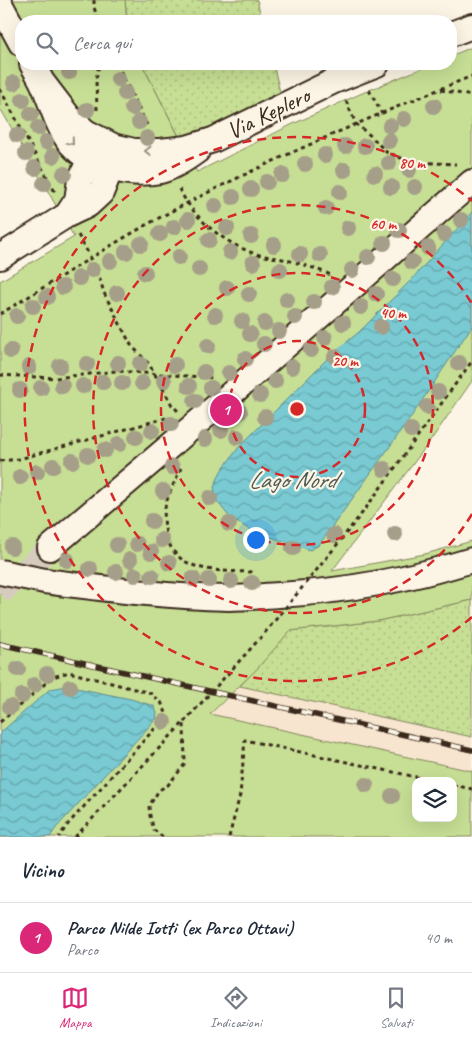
<!DOCTYPE html>
<html lang="it">
<style>
:root{--surface:#fff;--page:#f2f2f3;--text:#1f2937;--muted:#747a83;--line:#e0e1e3;--accent:#db2777}
body{margin:0;font-family:Caveat,sans-serif;background:var(--page);color:var(--text)}
.controls{position:absolute;right:15px;bottom:15px;display:grid;overflow:hidden;border-radius:10px;box-shadow:0 5px 20px #0002}
.controls button{width:45px;height:45px;display:grid;place-items:center;padding:0;border:0;border-bottom:1px solid var(--line);background:var(--surface);color:var(--text);font:25px sans-serif}
.you{position:absolute;left:255px;top:539px;width:18px;height:18px;margin:-12px;border:4px solid #fff;border-radius:50%;background:#1a73e8;box-shadow:0 0 0 8px #1a73e833}
.badge{display:grid;place-items:center;width:32px;height:32px;border-radius:50%;background:var(--accent);color:#fff;font-size:16px;font-weight:700}
.pin{position:absolute;translate:-50% -50%;border:2px solid #fff;box-shadow:0 1px 5px #0006}
.list{margin:0;padding:0;list-style:none}
h2{display:flex;justify-content:space-between;align-items:center;height:65px;margin:0;padding:0 20px;font-size:21px}
h2 small{font-size:16px;font-weight:400;color:var(--muted)}
.list li{display:grid;grid-template-columns:32px 1fr auto;gap:15px;align-items:center;box-sizing:border-box;height:70px;padding:0 20px;border-top:1px solid var(--line)}
.list b{display:block;font-size:19px;white-space:nowrap}
.list p{margin:0;font-size:16px;white-space:nowrap;color:var(--muted)}
.list em{font-size:16px;font-style:normal;color:var(--muted)}
.icon{flex:none;width:28px;height:28px;fill:none;stroke:currentColor;stroke-width:2;stroke-linecap:round;stroke-linejoin:round}
.map{position:relative;flex:none;width:472px;height:837px;overflow:hidden}
.search{position:absolute;background:var(--surface);box-shadow:0 5px 20px #0002;left:15px;right:15px;top:15px;height:55px;display:flex;align-items:center;gap:12px;box-sizing:border-box;padding:0 18px;border-radius:20px;color:var(--muted);font-size:19px}
.sheet{height:135px;background:var(--surface)}
nav{display:flex;justify-content:space-around;align-items:center;box-sizing:border-box;height:70px;border-top:1px solid var(--line);background:var(--surface);font-size:14px;color:var(--muted)}
nav a{display:grid;justify-items:center;gap:2px}
nav .on{color:var(--accent)}
.map>svg:first-child{display:block}
</style>
<div class="map">
<svg width="472" height="837" viewBox="0 0 472 837">
<defs>
<pattern id="grass-dots" width="8" height="8" patternUnits="userSpaceOnUse" patternTransform="scale(1.25)"><rect width="8" height="8" fill="#c7df95"/><path d="M2 2h.1M6 6h.1" fill="none" stroke="#acc080" stroke-width="1.8" stroke-linecap="round"/></pattern>
<pattern id="water-waves" width="16" height="10" patternUnits="userSpaceOnUse" patternTransform="scale(1.25)"><rect width="16" height="10" fill="#79cad3"/><path d="M0 5q4-4 8 0t8 0" fill="none" stroke="#64a4ab"/></pattern>
</defs>
<rect width="100%" height="100%" fill="#fcf5e5"/>
<filter id="ink" filterUnits="userSpaceOnUse"><feTurbulence type="fractalNoise" baseFrequency=".02" numOctaves="2"/><feDisplacementMap in="SourceGraphic" scale="10" xChannelSelector="R" yChannelSelector="G"/><feConvolveMatrix kernelMatrix="1 2 1 2 8 2 1 2 1" color-interpolation-filters="sRGB"/></filter>
<g filter="url(#ink)">
<path fill="#f7e5cf" d="M0,631L472,737V771L210,714Z"/>
<path fill="url(#grass-dots)" stroke="#81845a" d="M125,0H257L262,21H127Z
M142,64H273L280,92L204,131L180,138Z
M472,600V737L240,686L290,631L378,621Z"/>
<path fill="#c7df95" stroke="#81845a" fill-rule="evenodd" d="M0,0H125L127,21H21V64H142L197,172L293,124L360,94L432,64H451V56L472,47V381L431,440L332,571L425,554L472,541V600L378,621L290,631L255,671L210,714L472,771V837H0V281L74,237L0,108ZM416,781H453V818H416Z"/>
<path fill="url(#water-waves)" stroke="#608a8b" d="M472,212V326L409,420L319,545L310,550L253,531L231,519L216,500L214,487L221,471L239,447L332,354L359,332L412,279Z
M67,686L131,699L154,706L157,713L156,719L56,828L50,837H0V733L50,689Z"/>
<g fill="none" stroke-linecap="round" stroke-linejoin="round">
<path stroke="#d5ccbd" stroke-width="24" stroke-dasharray="24 12" stroke-linecap="butt" d="M0,593L50,548"/>
<defs>
<path id="street" d="M0,4L21,43
M451,34L472,26
M32,64C36,71 40,77 43,84C52,104 57,127 71,144C91,167 130,177 160,171C173,168 186,159 197,151
M43,83L69,117L86,132L113,146L134,151H160L187,148L213,140L334,81L377,64
M67,215L77,200L80,180L90,159L103,152
M0,257L67,215L88,205L101,193L111,168L113,153
M50,548L224,400L472,182
M45,581C106,589 167,597 229,598C246,598 262,596 279,595C346,591 408,580 472,560"/>
</defs>
<use href="#street" stroke="#3b2a1e" stroke-width="28"/>
<path stroke="#3b2a1e" stroke-width="3" stroke-dasharray="4 4" stroke-linecap="butt" d="M94,0V7L98,21
M117,64L148,127
M0,89L55,192
M369,90L382,114
M441,90L472,96
M346,101L356,124L372,137L386,152L411,162L456,164
M97,110L96,80L99,64
M179,189C195,219 221,241 253,253C264,257 276,257 287,260C302,264 317,269 331,275
M78,235L97,269L104,293L131,345L149,364L172,405L178,411
M0,314C57,280 113,242 172,211C269,160 371,117 472,76
M0,375L55,378L116,371L215,378
M0,461L19,459L166,418
M181,468C176,479 170,491 166,503C163,515 164,526 167,537C176,574 223,571 253,572
M0,722L53,677L69,672L150,693L161,702L167,715L69,823L59,837
M453,785L472,789
M75,837L184,722
M163,837L154,830L150,816L149,806L159,790L168,785L185,764L184,722
M229,837L240,795L245,740L435,781"/>
<use href="#street" stroke="#fcf5e5" stroke-width="24"/>
<defs>
<path id="rail" d="M0,644L472,750"/>
</defs>
<use href="#rail" stroke="#3b2a1e" stroke-width="5.5"/>
<use href="#rail" stroke="#fcf5e5" stroke-width="4" stroke-dasharray="11" stroke-linecap="butt"/>
<defs>
<path id="street-bridge" d="M0,572L45,581"/>
</defs>
<use href="#street-bridge" stroke="#3b2a1e" stroke-width="28" stroke-linecap="butt"/>
<path stroke="#3b2a1e" stroke-width="3" stroke-dasharray="4 4" stroke-linecap="butt" d="M184,722L263,635L320,566L363,512L472,361"/>
<use href="#street-bridge" stroke="#fcf5e5" stroke-width="24"/>
</g>
<g fill="#a59e88">
<circle cx="69" cy="72" r="8"/>
<circle cx="118" cy="79" r="8"/>
<circle cx="14" cy="83" r="8"/>
<circle cx="125" cy="93" r="8"/>
<circle cx="23" cy="100" r="8"/>
<circle cx="434" cy="106" r="8"/>
<circle cx="132" cy="108" r="8"/>
<circle cx="87" cy="110" r="8"/>
<circle cx="31" cy="114" r="8"/>
<circle cx="404" cy="119" r="8"/>
<circle cx="139" cy="122" r="8"/>
<circle cx="390" cy="126" r="8"/>
<circle cx="38" cy="128" r="8"/>
<circle cx="17" cy="135" r="8"/>
<circle cx="147" cy="138" r="8"/>
<circle cx="389" cy="141" r="8"/>
<circle cx="46" cy="142" r="8"/>
<circle cx="345" cy="146" r="8"/>
<circle cx="365" cy="146" r="8"/>
<circle cx="26" cy="153" r="8"/>
<circle cx="325" cy="155" r="8"/>
<circle cx="53" cy="156" r="8"/>
<circle cx="389" cy="163" r="8"/>
<circle cx="305" cy="164" r="8"/>
<circle cx="35" cy="168" r="8"/>
<circle cx="344" cy="170" r="8"/>
<circle cx="409" cy="170" r="8"/>
<circle cx="64" cy="174" r="8"/>
<circle cx="375" cy="174" r="8"/>
<circle cx="282" cy="175" r="8"/>
<circle cx="267" cy="182" r="8"/>
<circle cx="44" cy="184" r="8"/>
<circle cx="391" cy="187" r="8"/>
<circle cx="415" cy="187" r="8"/>
<circle cx="251" cy="189" r="8"/>
<circle cx="340" cy="192" r="8"/>
<circle cx="233" cy="197" r="8"/>
<circle cx="215" cy="206" r="8"/>
<circle cx="326" cy="208" r="8"/>
<circle cx="188" cy="220" r="8"/>
<circle cx="461" cy="220" r="8"/>
<circle cx="174" cy="227" r="8"/>
<circle cx="227" cy="228" r="8"/>
<circle cx="348" cy="228" r="8"/>
<circle cx="399" cy="230" r="8"/>
<circle cx="160" cy="234" r="8"/>
<circle cx="444" cy="234" r="8"/>
<circle cx="251" cy="236" r="8"/>
<circle cx="209" cy="240" r="8"/>
<circle cx="384" cy="243" r="8"/>
<circle cx="141" cy="244" r="8"/>
<circle cx="274" cy="245" r="8"/>
<circle cx="428" cy="248" r="8"/>
<circle cx="126" cy="252" r="8"/>
<circle cx="230" cy="252" r="8"/>
<circle cx="300" cy="254" r="8"/>
<circle cx="320" cy="255" r="8"/>
<circle cx="179" cy="257" r="8"/>
<circle cx="368" cy="257" r="8"/>
<circle cx="110" cy="261" r="8"/>
<circle cx="412" cy="262" r="8"/>
<circle cx="253" cy="263" r="8"/>
<circle cx="199" cy="269" r="8"/>
<circle cx="92" cy="270" r="8"/>
<circle cx="280" cy="270" r="8"/>
<circle cx="352" cy="270" r="8"/>
<circle cx="145" cy="273" r="8"/>
<circle cx="79" cy="278" r="8"/>
<circle cx="393" cy="279" r="8"/>
<circle cx="63" cy="287" r="8"/>
<circle cx="332" cy="287" r="8"/>
<circle cx="227" cy="288" r="8"/>
<circle cx="117" cy="293" r="8"/>
<circle cx="249" cy="294" r="8"/>
<circle cx="376" cy="294" r="8"/>
<circle cx="47" cy="297" r="8"/>
<circle cx="287" cy="300" r="8"/>
<circle cx="314" cy="302" r="8"/>
<circle cx="33" cy="306" r="8"/>
<circle cx="361" cy="307" r="8"/>
<circle cx="215" cy="315" r="8"/>
<circle cx="17" cy="316" r="8"/>
<circle cx="295" cy="317" r="8"/>
<circle cx="242" cy="321" r="8"/>
<circle cx="265" cy="323" r="8"/>
<circle cx="343" cy="323" r="8"/>
<circle cx="381" cy="327" r="8"/>
<circle cx="279" cy="331" r="8"/>
<circle cx="250" cy="334" r="8"/>
<circle cx="325" cy="338" r="8"/>
<circle cx="264" cy="344" r="8"/>
<circle cx="208" cy="346" r="8"/>
<circle cx="311" cy="350" r="8"/>
<circle cx="11" cy="351" r="8"/>
<circle cx="335" cy="357" r="8"/>
<circle cx="245" cy="359" r="8"/>
<circle cx="118" cy="363" r="8"/>
<circle cx="459" cy="363" r="8"/>
<circle cx="87" cy="364" r="8"/>
<circle cx="140" cy="364" r="8"/>
<circle cx="175" cy="365" r="8"/>
<circle cx="60" cy="366" r="8"/>
<circle cx="29" cy="367" r="8"/>
<circle cx="292" cy="367" r="8"/>
<circle cx="204" cy="372" r="8"/>
<circle cx="229" cy="373" r="8"/>
<circle cx="164" cy="381" r="8"/>
<circle cx="275" cy="381" r="8"/>
<circle cx="103" cy="382" r="8"/>
<circle cx="122" cy="383" r="8"/>
<circle cx="142" cy="383" r="8"/>
<circle cx="62" cy="386" r="8"/>
<circle cx="83" cy="386" r="8"/>
<circle cx="189" cy="386" r="8"/>
<circle cx="41" cy="388" r="8"/>
<circle cx="211" cy="388" r="8"/>
<circle cx="20" cy="390" r="8"/>
<circle cx="438" cy="392" r="8"/>
<circle cx="260" cy="395" r="8"/>
<circle cx="195" cy="401" r="8"/>
<circle cx="427" cy="407" r="8"/>
<circle cx="240" cy="412" r="8"/>
<circle cx="265" cy="417" r="8"/>
<circle cx="171" cy="424" r="8"/>
<circle cx="221" cy="430" r="8"/>
<circle cx="411" cy="430" r="8"/>
<circle cx="152" cy="431" r="8"/>
<circle cx="136" cy="437" r="8"/>
<circle cx="237" cy="437" r="8"/>
<circle cx="205" cy="439" r="8"/>
<circle cx="119" cy="444" r="8"/>
<circle cx="105" cy="450" r="8"/>
<circle cx="88" cy="455" r="8"/>
<circle cx="72" cy="461" r="8"/>
<circle cx="53" cy="466" r="8"/>
<circle cx="172" cy="467" r="8"/>
<circle cx="384" cy="469" r="8"/>
<circle cx="37" cy="472" r="8"/>
<circle cx="20" cy="477" r="8"/>
<circle cx="163" cy="491" r="8"/>
<circle cx="210" cy="498" r="8"/>
<circle cx="152" cy="521" r="8"/>
<circle cx="229" cy="524" r="8"/>
<circle cx="395" cy="534" r="8"/>
<circle cx="334" cy="535" r="8"/>
<circle cx="260" cy="538" r="8"/>
<circle cx="162" cy="540" r="8"/>
<circle cx="137" cy="544" r="8"/>
<circle cx="117" cy="545" r="8"/>
<circle cx="12" cy="547" r="8"/>
<circle cx="293" cy="548" r="8"/>
<circle cx="151" cy="552" r="8"/>
<circle cx="67" cy="560" r="8"/>
<circle cx="130" cy="560" r="8"/>
<circle cx="169" cy="563" r="8"/>
<circle cx="90" cy="569" r="8"/>
<circle cx="116" cy="572" r="8"/>
<circle cx="135" cy="575" r="8"/>
<circle cx="152" cy="576" r="8"/>
<circle cx="193" cy="579" r="8"/>
<circle cx="209" cy="580" r="8"/>
<circle cx="231" cy="581" r="8"/>
<circle cx="252" cy="583" r="8"/>
<circle cx="18" cy="669" r="8"/>
<circle cx="47" cy="674" r="8"/>
<circle cx="34" cy="685" r="8"/>
<circle cx="70" cy="687" r="8"/>
<circle cx="22" cy="696" r="8"/>
<circle cx="10" cy="707" r="8"/>
<circle cx="164" cy="722" r="8"/>
<circle cx="366" cy="785" r="8"/>
<circle cx="392" cy="796" r="8"/>
</g>
<defs><path id="oneway-chevron" d="M-2-3.5L2.5 0L-2 3.5" fill="none" stroke-width="1.6" stroke-linecap="round" stroke-linejoin="round" transform="scale(1.25)"/></defs>
<g stroke="#9c9082">
<use href="#oneway-chevron" transform="translate(71 142) rotate(50)"/>
<use href="#oneway-chevron" transform="translate(148 151) rotate(180)"/>
</g>
</g>
<g fill="none" stroke="#d62828" stroke-width="2.5" stroke-dasharray="9 6">
<circle cx="297" cy="409" r="68"/>
<circle cx="297" cy="409" r="136"/>
<path d="M472 514A204 204 0 1 1 472 304"/>
<path d="M472 617A272 272 0 1 1 472 201"/>
</g>
<g text-anchor="middle" dominant-baseline="central" stroke-width="4.5" stroke-linejoin="round" paint-order="stroke">
<g font-size="24" fill="#3b2a1e" stroke="#fcf5e5">
<text transform="translate(268 113) rotate(-26)">Via Keplero</text>
</g>
<g font-size="25" font-style="italic" fill="#4e5a54" stroke="#fcf5e5">
<text x="292" y="480">Lago Nord</text>
</g>
</g>
<circle cx="297" cy="409" r="8" fill="#d62828" stroke="#fcf5e5" stroke-width="2.5"/>
<g font-size="15" text-anchor="middle" font-weight="bold" fill="#d62828" stroke="#fcf5e5" stroke-width="4.5" stroke-linejoin="round" paint-order="stroke">
<text x="412" y="168">80 m</text>
<text x="383" y="229">60 m</text>
<text x="393" y="318">40 m</text>
<text x="345" y="366">20 m</text>
</g>
</svg>
<div class="controls">
<button><svg class="icon" aria-label="layers" viewBox="0 0 24 24"><path d="M12 4l9 5-9 5-9-5zM3 14l9 5 9-5"/></svg></button>
</div>
<div class="you"></div>
<div class="pin badge" style="left:226px;top:410px">1</div>
<div class="search"><svg class="icon" aria-label="search" viewBox="0 0 24 24"><circle cx="10" cy="10" r="6"/><path d="M15 15l6 6"/></svg>Cerca qui</div>
</div>
<section class="sheet">
<h2>Vicino<small></small></h2>
<ul class="list">
<li><span class="badge">1</span><div><b>Parco Nilde Iotti (ex Parco Ottavi)</b><p>Parco</p></div><em>40 m</em></li>
</ul>
</section>
<nav>
<a class="on"><svg class="icon" aria-label="map" viewBox="0 0 24 24"><path d="M3 6l6-2 6 2 6-2v14l-6 2-6-2-6 2zM9 4v14M15 6v14"/></svg>Mappa</a>
<a><svg class="icon" aria-label="directions" viewBox="0 0 24 24"><path d="M12 3l9 9-9 9-9-9zM9 14v-3h6M13 9l2 2-2 2"/></svg>Indicazioni</a>
<a><svg class="icon" aria-label="saved" viewBox="0 0 24 24"><path d="M7 4h10v16l-5-4-5 4z"/></svg>Salvati</a>
</nav>
